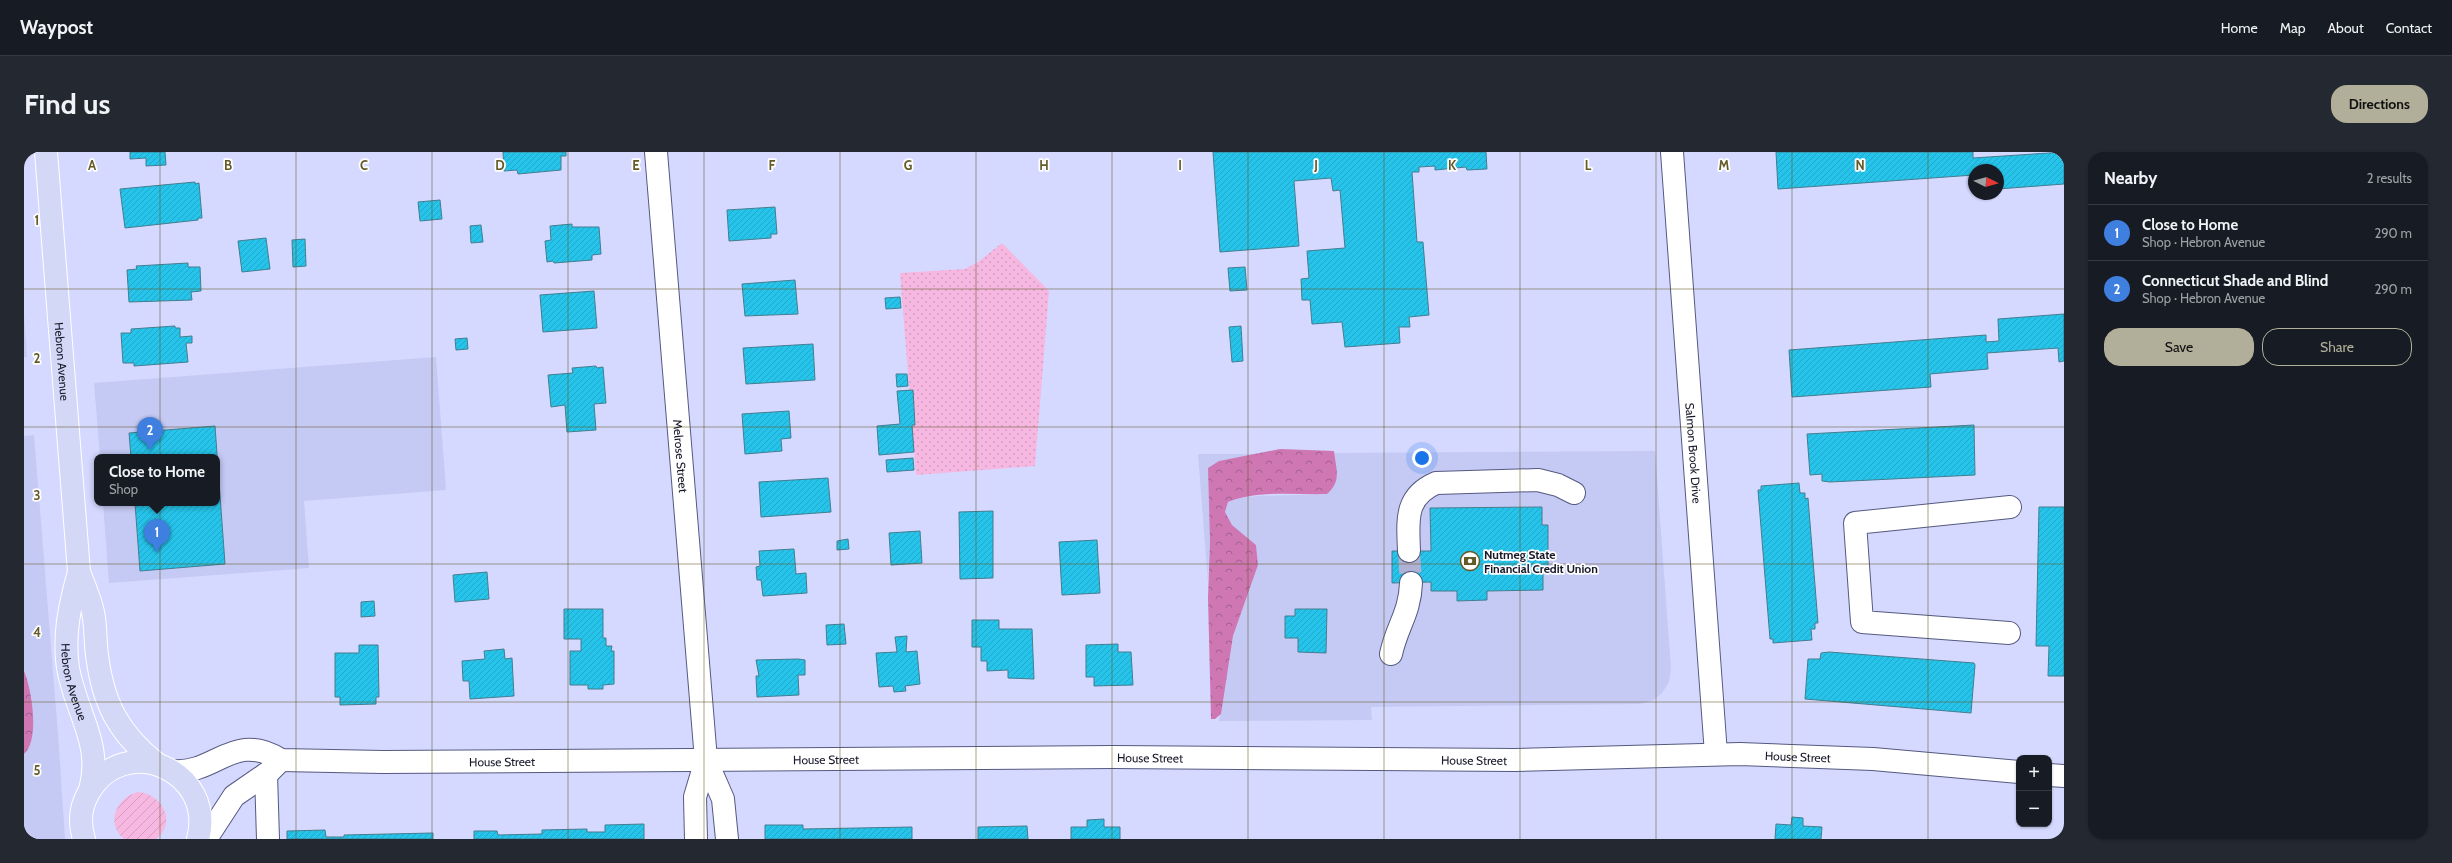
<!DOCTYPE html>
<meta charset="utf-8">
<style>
body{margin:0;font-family:Cabin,sans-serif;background:#242831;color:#f1f3f6}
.controls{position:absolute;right:12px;bottom:12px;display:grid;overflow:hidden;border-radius:8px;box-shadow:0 1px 3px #0004}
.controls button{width:36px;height:36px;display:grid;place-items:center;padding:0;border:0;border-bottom:1px solid #363941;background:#171b24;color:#f1f3f6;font:20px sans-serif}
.compass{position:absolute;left:1944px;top:12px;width:36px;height:36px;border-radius:50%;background:#171b24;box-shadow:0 1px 3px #0004;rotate:96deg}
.you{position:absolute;left:1398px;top:306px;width:14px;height:14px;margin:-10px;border:3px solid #fff;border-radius:50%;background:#1a73e8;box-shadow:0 0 0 6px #1a73e833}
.badge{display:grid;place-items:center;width:26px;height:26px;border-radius:50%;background:#b1ae99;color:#fff;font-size:13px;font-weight:700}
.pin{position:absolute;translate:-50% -33px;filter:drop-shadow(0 1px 2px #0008)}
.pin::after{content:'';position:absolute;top:21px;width:14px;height:12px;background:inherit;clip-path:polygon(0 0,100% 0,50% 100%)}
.popup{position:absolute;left:70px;top:302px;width:126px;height:52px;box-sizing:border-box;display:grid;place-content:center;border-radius:8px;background:#171b24;filter:drop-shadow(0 1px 3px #0005);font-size:13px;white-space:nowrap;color:#9ea1a6}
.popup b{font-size:15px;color:#f1f3f6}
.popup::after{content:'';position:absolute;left:50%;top:100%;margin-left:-8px;border:8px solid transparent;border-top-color:#171b24}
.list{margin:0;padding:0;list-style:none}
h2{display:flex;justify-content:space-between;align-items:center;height:52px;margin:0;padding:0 16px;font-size:17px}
h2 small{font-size:13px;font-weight:400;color:#9ea1a6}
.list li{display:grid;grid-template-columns:26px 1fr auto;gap:12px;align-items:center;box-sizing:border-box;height:56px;padding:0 16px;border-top:1px solid #363941}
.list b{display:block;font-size:15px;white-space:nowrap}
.list p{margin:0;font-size:13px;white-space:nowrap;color:#9ea1a6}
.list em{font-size:13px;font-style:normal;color:#9ea1a6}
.actions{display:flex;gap:8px;padding:12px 16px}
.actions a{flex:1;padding:9px 0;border:1px solid #b1ae99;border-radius:16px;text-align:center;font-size:14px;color:#b1ae99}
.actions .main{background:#b1ae99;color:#111}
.map{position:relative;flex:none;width:2040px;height:687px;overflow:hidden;border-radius:16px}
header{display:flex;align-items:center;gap:24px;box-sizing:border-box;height:56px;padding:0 20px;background:#171b24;border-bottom:1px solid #363941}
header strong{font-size:19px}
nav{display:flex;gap:22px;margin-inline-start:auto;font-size:14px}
.intro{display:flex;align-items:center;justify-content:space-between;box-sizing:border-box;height:96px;padding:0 24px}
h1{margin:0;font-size:28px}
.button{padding:10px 18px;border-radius:16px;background:#b1ae99;color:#111;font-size:14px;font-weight:700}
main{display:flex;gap:24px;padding:0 24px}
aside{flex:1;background:#171b24;border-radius:16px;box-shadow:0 1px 3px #0004}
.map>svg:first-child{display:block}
.built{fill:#c5caf5}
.forest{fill:url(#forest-crowns)}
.park{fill:url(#park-dots)}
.garden{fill:url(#garden-furrows)}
.building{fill:url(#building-hatch);stroke:#457d8e}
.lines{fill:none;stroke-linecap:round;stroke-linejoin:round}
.minor-tunnel{stroke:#afb2d4;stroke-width:22;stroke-dasharray:22 11;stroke-linecap:butt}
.minor-casing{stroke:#555980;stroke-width:24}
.major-casing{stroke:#fff;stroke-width:24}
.minor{stroke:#fff;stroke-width:22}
.major{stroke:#d4d8f7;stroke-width:22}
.grid{fill:none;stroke:#635a27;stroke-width:1;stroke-opacity:0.55}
.labels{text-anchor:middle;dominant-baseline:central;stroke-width:3.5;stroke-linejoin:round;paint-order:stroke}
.street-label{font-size:12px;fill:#171829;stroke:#fdfdfd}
.poi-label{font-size:12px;font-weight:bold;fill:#171829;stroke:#fdfdfd;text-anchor:start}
.grid-label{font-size:13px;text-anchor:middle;font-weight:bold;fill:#635a27;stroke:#fdfdfd;stroke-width:3.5;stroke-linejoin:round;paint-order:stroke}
</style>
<header>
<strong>Waypost</strong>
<nav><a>Home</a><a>Map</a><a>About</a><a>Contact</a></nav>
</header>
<div class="intro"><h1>Find us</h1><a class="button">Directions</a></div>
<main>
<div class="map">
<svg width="2040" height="687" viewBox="0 0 2040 687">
<defs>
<pattern id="forest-crowns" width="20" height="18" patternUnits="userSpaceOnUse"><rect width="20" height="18" fill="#ce77b3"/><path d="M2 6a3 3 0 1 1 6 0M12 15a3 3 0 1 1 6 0" fill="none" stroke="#a66192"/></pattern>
<pattern id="park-dots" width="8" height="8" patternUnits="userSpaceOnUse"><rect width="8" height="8" fill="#f6b7e1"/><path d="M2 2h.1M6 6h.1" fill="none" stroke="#d29dc1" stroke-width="1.8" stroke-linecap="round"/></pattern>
<pattern id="garden-furrows" width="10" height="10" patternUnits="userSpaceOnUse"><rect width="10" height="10" fill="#f6b7e1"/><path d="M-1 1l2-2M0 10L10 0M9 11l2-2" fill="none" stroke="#d29dc1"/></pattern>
<pattern id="building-hatch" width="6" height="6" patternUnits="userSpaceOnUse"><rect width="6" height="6" fill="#26c4ea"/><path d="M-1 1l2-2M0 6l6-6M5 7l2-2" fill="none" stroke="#21a8c9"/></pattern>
</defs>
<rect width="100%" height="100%" fill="#d5d9ff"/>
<path class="built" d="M0 162 3 205H0Z
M412 205 422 338 280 349 285 416 85 431 79 351H193V305H76L70 231Z
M10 283 35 595 41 687H0V284Z
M1631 299 1647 516 1645 530 1638 541 1628 549 1616 552 1347 555 1348 568 1195 569 1209 484 1234 413 1232 393 1208 373 1201 360 1204 350 1214 346 1233 344 1303 342 1313 325 1310 301Z
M1174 302H1234L1195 309 1186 389 1184 431Z"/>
<path class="forest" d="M1256 297 1310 299C1312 317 1318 329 1303 342 1271 343 1233 338 1204 350L1201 360 1208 373 1232 393 1234 413 1209 484 1197 562 1191 567H1187L1184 446 1186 389 1184 316 1195 309Z
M0 519C8 538 16 588 0 602Z"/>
<path class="park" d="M978 91 1025 139 1011 314 892 323 876 121 941 117 954 110Z"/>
<path class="garden" d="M114 640C137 641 154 670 132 687H100C81 671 92 646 114 640Z"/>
<path class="building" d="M106 0H141L142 13 122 14V6L106 7Z
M479 0H542V4H537V18L494 22 493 18 480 19Z
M1189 0H1462L1463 17 1443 18 1442 15 1411 18V14L1395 15V20H1388L1393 90H1399L1405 163 1385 165 1386 175H1375L1376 191 1321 195 1318 170 1288 172 1286 148H1278L1277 127 1285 126 1283 99 1321 96 1316 38 1309 39 1307 26 1270 29 1275 94 1196 100Z
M1752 0H1949V6L2040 0V32L1974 37V18H1963V16L1950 17V23L1754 37Z
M171 30V32L175 31 178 66H174V68L101 76 96 37Z
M416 48 418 67 396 69 394 50Z
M751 55 753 82H747V86L705 89 703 58Z
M548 72V75H575L577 102 568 103V108L530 111 529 109 523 110 521 89 527 88 526 74Z
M457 73 459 90 447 91 446 74Z
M242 86 246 117 218 120 214 89Z
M281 87 282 114 269 115 268 88Z
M164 111V115H176L177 139 167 140 168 148 105 150 103 118 113 117 112 114Z
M1221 115 1223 138 1206 139 1204 116Z
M771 128 774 162 721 164 718 132Z
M570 139 573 176 519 180 516 143Z
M876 145 877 156 862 157 861 146Z
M2040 162V209L2035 210 2034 196 1963 201 1964 217 1906 222 1907 235 1768 245 1765 198 1962 183V190L1975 189 1974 167Z
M151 174V176H156V185L168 184V191H162L164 210 110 214V211H99L97 181H107V177Z
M1217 174 1219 209 1208 210 1205 175Z
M443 186 444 197 432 198 431 187Z
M789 192 791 228 722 232 719 196Z
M572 214 573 216 579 215 582 251 570 252 572 278 543 280 541 253 527 255 524 223 549 221 548 216Z
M872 222H883L884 234 873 235Z
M889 238 891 273H888L890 300 855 303 853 274 876 272 873 239Z
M765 259 767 286 757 287 758 299 721 302 718 262Z
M1950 273 1951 323 1806 330 1798 329V322L1786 323 1783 282Z
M191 274 201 412 116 419 111 351H193V305H107L105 281Z
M889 306 890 318 863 320 862 308Z
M804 326 807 360 737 365 735 330Z
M1775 331 1776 341H1781V347L1784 346 1794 471H1791V477H1787L1788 488 1749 491V487H1746L1734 338H1737V334Z
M1518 355V373H1524V420H1519V438L1463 439V448L1433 449V439H1407V430L1368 431V399H1407L1406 356Z
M2015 355H2040V524H2024L2025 494H2012Z
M969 359V426L936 427 935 360Z
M896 379 898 411 867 413 865 381Z
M824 387 825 397 813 398V389Z
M1073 388 1076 441 1038 443 1035 390Z
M770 397 772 422 782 421 783 441 739 444 737 428H733L732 415 736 414 735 399Z
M463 420 465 447 431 450 429 423Z
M350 449 351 464 337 465V450Z
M540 457H579V486H582V494H588L587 499H590V532L579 533V537H564V533H546V499H557V487H540Z
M1271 457H1303L1302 501 1274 500V486H1261V464H1271Z
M948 468H975V477H1008L1010 527 984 526V518L963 519V509H957V495H948Z
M820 472 822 492 803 493 802 473Z
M883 484 882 500 893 499 896 532 881 534 882 539 870 540 869 534 855 535 852 501 873 500 871 485Z
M1094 492V500H1107L1109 533 1070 534V525H1062V493Z
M335 493H354L355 545H352V552L316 553V545H311V501H335Z
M480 497 481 507 488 506 490 544 446 547 445 529H439L438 509 461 507 460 499Z
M1805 500 1950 511 1951 513 1947 561 1781 547 1784 507H1796L1797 501Z
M774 507 781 508V523H774L775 543 733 545 732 524H735L732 508Z
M1768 665 1779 666V674L1798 675 1797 687H1751L1752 672 1767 673Z
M1080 667V675H1096V687H1047V675H1063V668Z
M620 672V687H450V679H473L474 683 518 682V678L563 677V680H581V673Z
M741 673H779V677L888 675V687H741Z
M1003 674 1004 687H954V675Z
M301 678 302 685H320V683L409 681V687H263V679Z"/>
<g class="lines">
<path class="minor-tunnel" d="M1385 399 1387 431"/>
<defs>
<g id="minor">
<path id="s1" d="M632 0 682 608 699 647 703 687"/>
<path id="s2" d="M1648 0 1692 602"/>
<path d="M1385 399C1384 369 1380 345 1412 331L1514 328 1534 333 1550 341"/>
<path d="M1985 481 1838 470 1831 371 1986 355"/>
<path d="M1367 502C1373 474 1386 461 1387 431"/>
<path id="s3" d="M148 619C192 623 209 578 257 608L359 610 1089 605 1491 608 1716 602 1849 607 1995 620"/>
<path d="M242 622 244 687"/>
<path d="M2025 623 2040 624"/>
<path d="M182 687 210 644 245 620 257 608"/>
<path d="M672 687 671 645 682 608"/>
</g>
<g id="major">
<path id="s4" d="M22 0 55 420C60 433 66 446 69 460 72 474 71 489 73 503 79 551 94 581 133 612"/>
<path id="s5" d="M55 420C46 452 39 483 44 516 52 562 79 591 66 638"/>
<path d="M60 687C55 671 56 655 65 640 101 579 192 619 174 687"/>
</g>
</defs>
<use href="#minor" class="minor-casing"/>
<use href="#major" class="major-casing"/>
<use href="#minor" class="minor"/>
<use href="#major" class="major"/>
</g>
<path class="grid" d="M136 0V687M272 0V687M408 0V687M544 0V687M680 0V687M816 0V687M952 0V687M1088 0V687M1224 0V687M1360 0V687M1496 0V687M1632 0V687M1768 0V687M1904 0V687M0 137H2040M0 275H2040M0 412H2040M0 550H2040"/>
<defs>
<symbol id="bank-ring" viewBox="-11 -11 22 22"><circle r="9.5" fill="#fdfdfd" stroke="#635a27" stroke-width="1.5"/><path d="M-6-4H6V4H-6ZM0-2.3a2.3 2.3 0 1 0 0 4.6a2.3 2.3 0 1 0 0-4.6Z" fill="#635a27"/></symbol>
</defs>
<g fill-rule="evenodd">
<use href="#bank-ring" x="1435" y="398" width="22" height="22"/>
</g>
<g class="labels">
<g class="street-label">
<text stroke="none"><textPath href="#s4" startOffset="210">Hebron Avenue</textPath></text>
<text stroke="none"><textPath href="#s2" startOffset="302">Salmon Brook Drive</textPath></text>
<text stroke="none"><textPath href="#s1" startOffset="305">Melrose Street</textPath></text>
<text stroke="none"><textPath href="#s5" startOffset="112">Hebron Avenue</textPath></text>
<text stroke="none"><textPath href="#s3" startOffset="1632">House Street</textPath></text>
<text stroke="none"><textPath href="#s3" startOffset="984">House Street</textPath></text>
<text stroke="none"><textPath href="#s3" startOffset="660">House Street</textPath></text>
<text stroke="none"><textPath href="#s3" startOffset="1308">House Street</textPath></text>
<text stroke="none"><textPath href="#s3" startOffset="336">House Street</textPath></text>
</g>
<g class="poi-label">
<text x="1460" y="402">Nutmeg State<tspan x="1460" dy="14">Financial Credit Union</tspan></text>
</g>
</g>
<g class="grid-label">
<text x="68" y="18">A</text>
<text x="204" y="18">B</text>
<text x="340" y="18">C</text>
<text x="476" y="18">D</text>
<text x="612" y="18">E</text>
<text x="748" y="18">F</text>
<text x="884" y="18">G</text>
<text x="1020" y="18">H</text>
<text x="1156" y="18">I</text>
<text x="1292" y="18">J</text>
<text x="1428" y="18">K</text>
<text x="1564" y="18">L</text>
<text x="1700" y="18">M</text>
<text x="1836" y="18">N</text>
<text x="13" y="73">1</text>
<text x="13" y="211">2</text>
<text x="13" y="348">3</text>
<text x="13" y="485">4</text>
<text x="13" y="623">5</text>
</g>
</svg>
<div class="controls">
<button>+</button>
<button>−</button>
</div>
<svg class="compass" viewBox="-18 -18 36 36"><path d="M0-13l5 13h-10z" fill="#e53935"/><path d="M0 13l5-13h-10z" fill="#9ea1a6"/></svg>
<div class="you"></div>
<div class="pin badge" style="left:133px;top:400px;background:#3f7fe0">1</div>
<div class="popup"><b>Close to Home</b>Shop</div>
<div class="pin badge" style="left:126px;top:298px;background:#3f7fe0">2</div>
</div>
<aside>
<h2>Nearby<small>2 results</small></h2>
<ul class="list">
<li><span class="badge" style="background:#3f7fe0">1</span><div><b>Close to Home</b><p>Shop · Hebron Avenue</p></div><em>290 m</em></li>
<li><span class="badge" style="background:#3f7fe0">2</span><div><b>Connecticut Shade and Blind</b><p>Shop · Hebron Avenue</p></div><em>290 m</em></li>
</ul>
<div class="actions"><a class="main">Save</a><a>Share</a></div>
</aside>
</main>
